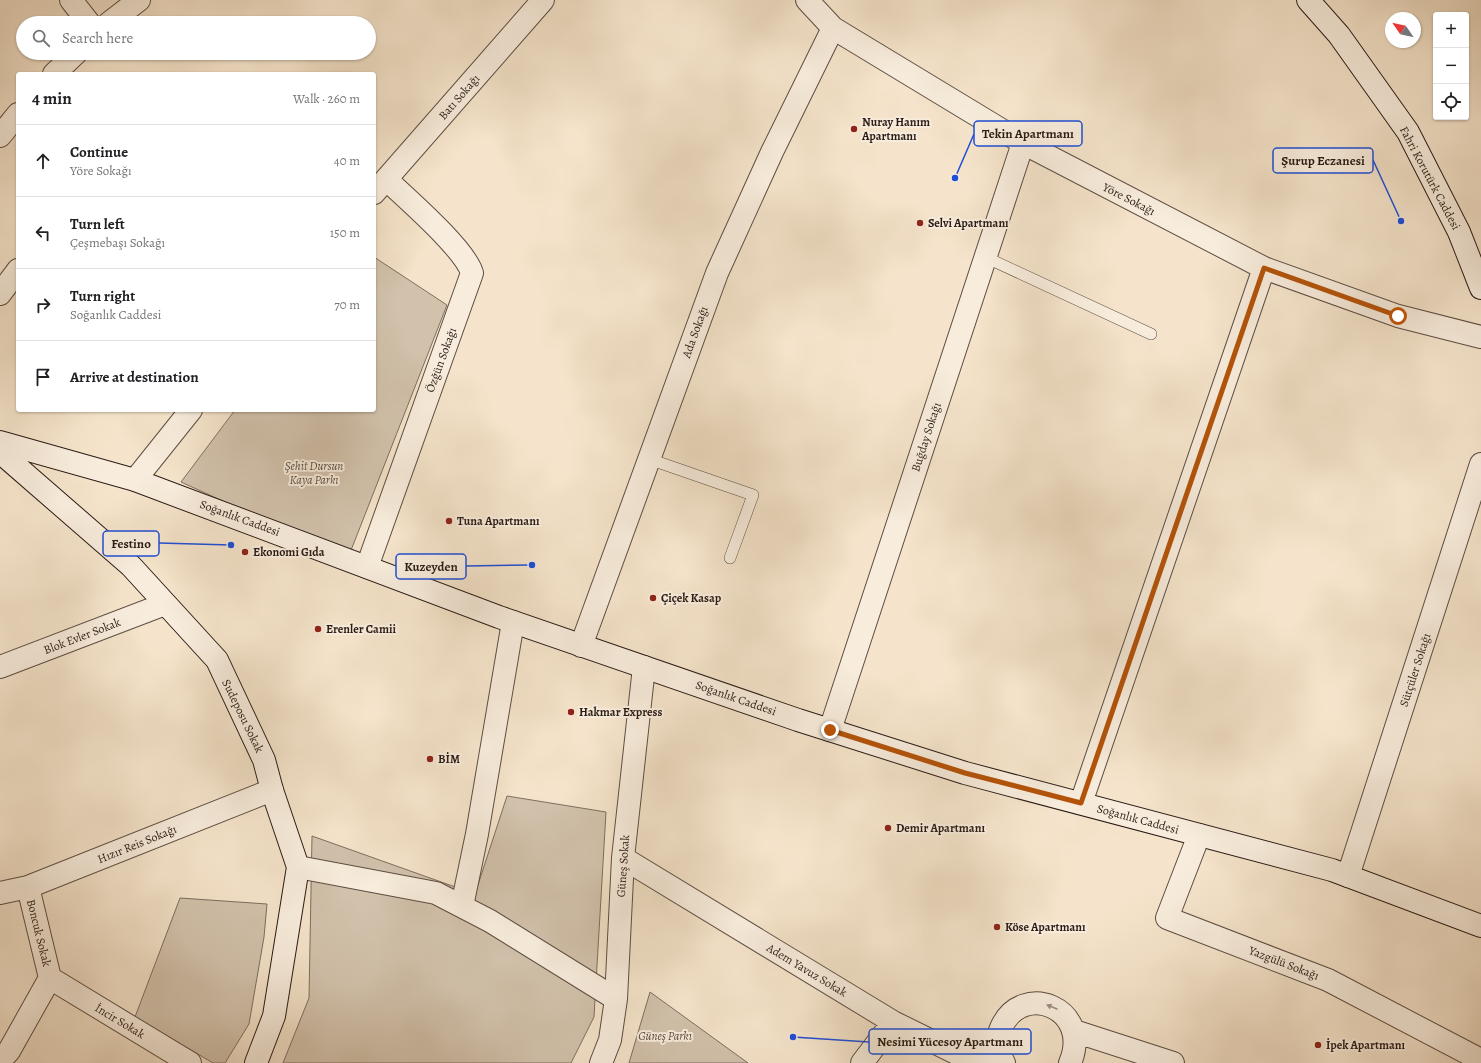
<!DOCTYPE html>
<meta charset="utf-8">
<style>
body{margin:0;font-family:Alegreya,serif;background:#f2f2f2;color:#202124}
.controls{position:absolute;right:12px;top:12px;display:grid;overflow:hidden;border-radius:4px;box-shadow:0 1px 3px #0004}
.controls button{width:36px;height:36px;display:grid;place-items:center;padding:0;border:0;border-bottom:1px solid #e0e0e0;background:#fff;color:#202124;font:20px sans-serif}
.compass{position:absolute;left:1385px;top:12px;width:36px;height:36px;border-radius:50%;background:#fff;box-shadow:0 1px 3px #0004;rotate:304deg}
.stop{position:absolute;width:12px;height:12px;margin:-9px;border:3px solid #b45309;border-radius:50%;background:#fff}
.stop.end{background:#b45309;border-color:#fff;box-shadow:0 1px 4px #0008}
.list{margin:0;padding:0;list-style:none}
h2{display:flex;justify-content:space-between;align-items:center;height:52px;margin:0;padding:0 16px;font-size:17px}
h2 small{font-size:13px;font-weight:400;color:#757577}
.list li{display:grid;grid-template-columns:26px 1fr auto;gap:12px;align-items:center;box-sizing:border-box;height:72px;padding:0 16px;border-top:1px solid #e0e0e0}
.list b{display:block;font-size:15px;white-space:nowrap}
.list p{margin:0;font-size:13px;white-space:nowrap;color:#757577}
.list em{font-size:13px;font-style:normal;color:#757577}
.icon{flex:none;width:22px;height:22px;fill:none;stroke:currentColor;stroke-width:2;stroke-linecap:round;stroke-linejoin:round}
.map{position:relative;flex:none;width:1481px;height:1063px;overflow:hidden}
.search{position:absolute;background:#fff;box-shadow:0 1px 3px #0004;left:16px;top:16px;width:360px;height:44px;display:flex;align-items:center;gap:10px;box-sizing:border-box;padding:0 14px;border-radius:22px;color:#757577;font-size:15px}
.panel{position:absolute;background:#fff;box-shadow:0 1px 3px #0004;left:16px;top:72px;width:360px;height:340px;border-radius:4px}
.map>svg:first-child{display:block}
.green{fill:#d2c2ac;stroke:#7e6e60}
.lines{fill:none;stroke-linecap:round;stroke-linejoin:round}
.lane-casing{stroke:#5d4d42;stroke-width:12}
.street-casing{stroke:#5d4d42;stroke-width:24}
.secondary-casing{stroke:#2a1b15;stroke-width:24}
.lane{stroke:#f8eddd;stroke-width:11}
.street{stroke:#f8eddd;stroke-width:22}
.secondary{stroke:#f8eddd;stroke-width:22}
.oneway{fill:#9b8e83}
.route{stroke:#b45309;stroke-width:5}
.poi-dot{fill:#8f2418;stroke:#f8eddd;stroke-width:1.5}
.labels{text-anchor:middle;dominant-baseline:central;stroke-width:4;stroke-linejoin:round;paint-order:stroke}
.street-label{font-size:12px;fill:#2a1b15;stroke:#f8eddd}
.poi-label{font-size:12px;font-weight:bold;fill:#2a1b15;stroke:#f8eddd;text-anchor:start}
.park-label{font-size:12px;font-style:italic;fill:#5c4d42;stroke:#f8eddd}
.leader{fill:none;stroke:#1d4ed8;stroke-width:1.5}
.callout-dot{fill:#1d4ed8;stroke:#f8eddd;stroke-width:1.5}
.callout{fill:#f8eddd;stroke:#1d4ed8;stroke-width:1.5}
.callout-label{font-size:13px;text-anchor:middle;font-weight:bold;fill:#2a1b15}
</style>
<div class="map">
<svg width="1481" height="1063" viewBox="0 0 1481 1063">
<rect width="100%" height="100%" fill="#f5e4cb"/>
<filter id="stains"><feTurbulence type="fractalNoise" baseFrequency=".005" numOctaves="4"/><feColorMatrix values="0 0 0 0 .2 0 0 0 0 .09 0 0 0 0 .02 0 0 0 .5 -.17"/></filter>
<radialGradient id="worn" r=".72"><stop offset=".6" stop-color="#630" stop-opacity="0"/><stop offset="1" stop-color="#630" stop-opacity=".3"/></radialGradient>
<path class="green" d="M374 257 447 305 348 558 181 482 235 410H374Z
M507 796 606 812 594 1017 571 1063H283L309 998 312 836 475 894Z
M180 898 267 904 264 937 249 1024 225 1063H213L135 1017Z
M650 992 748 1063H629Z"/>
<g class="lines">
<defs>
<path id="lane" d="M985 257 1151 334
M649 459 753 495 730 558"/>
<path id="street" d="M71 0 89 23
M807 0 833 28 1023 143 1264 268 1398 316 1481 337
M109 23 139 0
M54 74 76 53
M0 136 18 114
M374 193 543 0
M0 294 18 270
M135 480 191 410
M367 567 472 273C465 249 407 199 387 180
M581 646 717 273 772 152 833 28
M0 667 165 604
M830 730 1023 143
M1081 803 1264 268
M1199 835 1167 918 1328 980 1475 1057
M623 858 893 1022 964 1057H1000
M298 867 436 893 490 921 616 999
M1348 876 1481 464
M0 893 28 887 272 790
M462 906 477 834 513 622
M50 978 190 1063
M1074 1031 1173 1063
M0 1061 9 1051 50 978 28 887
M601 1063 610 1040 616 999 623 858 644 667
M862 1063 893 1022
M1004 1063C998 1053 996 1039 1001 1028 1022 980 1093 1008 1070 1063"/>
<path id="secondary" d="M1308 0 1339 35 1408 132 1459 232 1481 288
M0 442 135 480 499 617 798 720 965 773 1332 870 1481 926
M0 452 131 566 217 660 264 760 272 790 298 867 274 1016 256 1063"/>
</defs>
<use href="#lane" class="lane-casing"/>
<use href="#street" class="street-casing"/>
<use href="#secondary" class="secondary-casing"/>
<use href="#lane" class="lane"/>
<use href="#street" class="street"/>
<use href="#secondary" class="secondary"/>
</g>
<defs><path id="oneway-solid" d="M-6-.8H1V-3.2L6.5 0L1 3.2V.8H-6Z"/></defs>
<use class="oneway" href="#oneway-solid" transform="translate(1052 1007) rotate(-157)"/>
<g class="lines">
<path class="route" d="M830 730 965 773 1081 803 1264 268 1398 316"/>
</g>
<g class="poi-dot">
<circle cx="854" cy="129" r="4"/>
<circle cx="920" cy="223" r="4"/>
<circle cx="449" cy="521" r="4"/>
<circle cx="245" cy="552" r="4"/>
<circle cx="653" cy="598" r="4"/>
<circle cx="318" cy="629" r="4"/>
<circle cx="571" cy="712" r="4"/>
<circle cx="430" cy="759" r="4"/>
<circle cx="888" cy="828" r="4"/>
<circle cx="997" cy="927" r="4"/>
<circle cx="1318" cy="1045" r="4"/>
</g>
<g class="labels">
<g class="street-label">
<text transform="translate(459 97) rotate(-49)">Batı Sokağı</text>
<text transform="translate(1430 178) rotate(62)">Fahri Korutürk Caddesi</text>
<text transform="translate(1129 199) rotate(27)">Yöre Sokağı</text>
<text transform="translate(695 332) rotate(-70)">Ada Sokağı</text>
<text transform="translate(441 360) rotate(-70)">Özğün Sokağı</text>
<text transform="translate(926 437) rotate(-72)">Buğday Sokağı</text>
<text transform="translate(240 518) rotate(20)">Soğanlık Caddesi</text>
<text transform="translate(82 636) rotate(-21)">Blok Evler Sokak</text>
<text transform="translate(1415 670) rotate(-72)">Sütçüler Sokağı</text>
<text transform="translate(736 698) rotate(19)">Soğanlık Caddesi</text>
<text transform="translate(243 716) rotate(64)">Sudeposu Sokak</text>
<text transform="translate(1138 819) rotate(15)">Soğanlık Caddesi</text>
<text transform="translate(137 844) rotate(-22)">Hızır Reis Sokağı</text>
<text transform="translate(623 866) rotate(-86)">Güneş Sokak</text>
<text transform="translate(39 933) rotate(76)">Boncuk Sokak</text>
<text transform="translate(1284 963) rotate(21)">Yazgülü Sokağı</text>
<text transform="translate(807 970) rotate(31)">Adem Yavuz Sokak</text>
<text transform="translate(120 1021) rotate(31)">İncir Sokak</text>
</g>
<g class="poi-label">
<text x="862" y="122">Nuray Hanım<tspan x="862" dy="14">Apartmanı</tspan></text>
<text x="928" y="223">Selvi Apartmanı</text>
<text x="457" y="521">Tuna Apartmanı</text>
<text x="253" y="552">Ekonomi Gıda</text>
<text x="661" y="598">Çiçek Kasap</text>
<text x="326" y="629">Erenler Camii</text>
<text x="579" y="712">Hakmar Express</text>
<text x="438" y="759">BİM</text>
<text x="896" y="828">Demir Apartmanı</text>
<text x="1005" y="927">Köse Apartmanı</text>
<text x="1326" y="1045">İpek Apartmanı</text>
</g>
<g class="park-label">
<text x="314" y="466">Şehit Dursun<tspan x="314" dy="14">Kaya Parkı</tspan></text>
<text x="665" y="1036">Güneş Parkı</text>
</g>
</g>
<path class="leader" d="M955 178L974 134M1401 221L1373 160M231 545L159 543M532 565L466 566M793 1037L869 1042"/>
<g class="callout-dot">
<circle cx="955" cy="178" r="4"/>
<circle cx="1401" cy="221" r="4"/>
<circle cx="231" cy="545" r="4"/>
<circle cx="532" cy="565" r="4"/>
<circle cx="793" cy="1037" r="4"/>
</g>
<g class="callout">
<rect x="974" y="121" width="108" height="25" rx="4"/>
<rect x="1273" y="148" width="100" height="25" rx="4"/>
<rect x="103" y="531" width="56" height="25" rx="4"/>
<rect x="396" y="554" width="70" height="25" rx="4"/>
<rect x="869" y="1029" width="162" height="25" rx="4"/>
</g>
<g class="callout-label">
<text x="1028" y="138">Tekin Apartmanı</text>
<text x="1323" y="165">Şurup Eczanesi</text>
<text x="131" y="548">Festino</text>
<text x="431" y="571">Kuzeyden</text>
<text x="950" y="1046">Nesimi Yücesoy Apartmanı</text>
</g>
<rect width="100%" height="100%" filter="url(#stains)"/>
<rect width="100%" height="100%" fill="url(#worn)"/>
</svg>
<div class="controls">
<button>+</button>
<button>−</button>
<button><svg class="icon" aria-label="locate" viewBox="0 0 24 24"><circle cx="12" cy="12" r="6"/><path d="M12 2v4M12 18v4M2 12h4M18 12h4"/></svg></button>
</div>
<svg class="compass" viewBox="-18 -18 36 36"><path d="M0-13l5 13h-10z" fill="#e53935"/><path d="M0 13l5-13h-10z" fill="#757577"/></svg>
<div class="stop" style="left:1398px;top:316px"></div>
<div class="stop end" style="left:830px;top:730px"></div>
<div class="search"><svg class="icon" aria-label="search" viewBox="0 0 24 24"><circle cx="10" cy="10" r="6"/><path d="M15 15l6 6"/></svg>Search here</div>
<section class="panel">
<h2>4 min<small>Walk · 260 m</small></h2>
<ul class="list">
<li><svg class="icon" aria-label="ahead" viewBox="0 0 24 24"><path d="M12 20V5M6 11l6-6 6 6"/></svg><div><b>Continue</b><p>Yöre Sokağı</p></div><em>40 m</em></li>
<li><svg class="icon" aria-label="left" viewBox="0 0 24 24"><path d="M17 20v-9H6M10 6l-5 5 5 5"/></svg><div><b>Turn left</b><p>Çeşmebaşı Sokağı</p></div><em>150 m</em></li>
<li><svg class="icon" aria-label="right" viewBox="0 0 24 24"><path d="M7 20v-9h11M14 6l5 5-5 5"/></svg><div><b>Turn right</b><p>Soğanlık Caddesi</p></div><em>70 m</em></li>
<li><svg class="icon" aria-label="arrive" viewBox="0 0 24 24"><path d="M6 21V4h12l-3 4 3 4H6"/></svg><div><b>Arrive at destination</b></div></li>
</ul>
</section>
</div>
